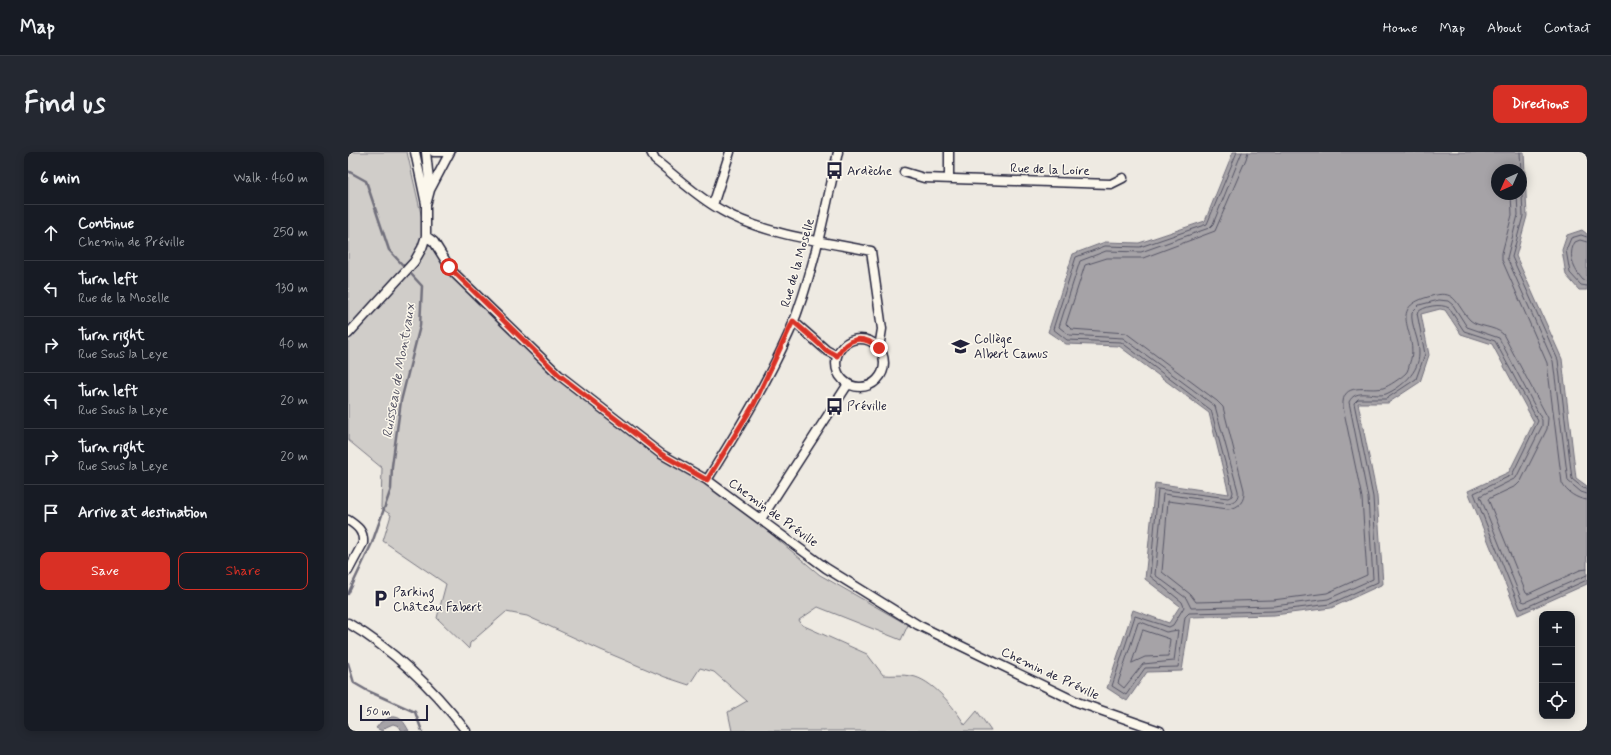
<!DOCTYPE html>
<meta charset="utf-8">
<style>
body{margin:0;font-family:Mynerve,sans-serif;background:#242831;color:#f1f3f6}
.controls{position:absolute;right:12px;bottom:12px;display:grid;overflow:hidden;border-radius:8px;box-shadow:0 2px 10px #0003}
.controls button{width:36px;height:36px;display:grid;place-items:center;padding:0;border:0;border-bottom:1px solid #363941;background:#171b24;color:#f1f3f6;font:20px sans-serif}
.compass{position:absolute;left:1143px;top:12px;width:36px;height:36px;border-radius:50%;background:#171b24;box-shadow:0 2px 10px #0003;rotate:225deg}
.scale{position:absolute;left:12px;bottom:10px;width:68px;box-sizing:border-box;padding-left:4px;border:2px solid #22223b;border-top:0;font-size:11px;line-height:14px;white-space:nowrap;color:#22223b;-webkit-text-stroke:3px #fbf7ec;paint-order:stroke}
.stop{position:absolute;width:12px;height:12px;margin:-9px;border:3px solid #d93025;border-radius:50%;background:#fff}
.stop.end{background:#d93025;border-color:#fff;box-shadow:0 1px 4px #0008}
.list{margin:0;padding:0;list-style:none}
h2{display:flex;justify-content:space-between;align-items:center;height:52px;margin:0;padding:0 16px;font-size:17px}
h2 small{font-size:13px;font-weight:400;color:#9ea1a6}
.list li{display:grid;grid-template-columns:26px 1fr auto;gap:12px;align-items:center;box-sizing:border-box;height:56px;padding:0 16px;border-top:1px solid #363941}
.list b{display:block;font-size:15px;white-space:nowrap}
.list p{margin:0;font-size:13px;white-space:nowrap;color:#9ea1a6}
.list em{font-size:13px;font-style:normal;color:#9ea1a6}
.actions{display:flex;gap:8px;padding:12px 16px}
.actions a{flex:1;padding:9px 0;border:1px solid #d93025;border-radius:8px;text-align:center;font-size:14px;color:#d93025}
.actions .main{background:#d93025;color:#fff}
.icon{flex:none;width:22px;height:22px;fill:none;stroke:currentColor;stroke-width:2;stroke-linecap:round;stroke-linejoin:round}
.map{position:relative;flex:none;width:1239px;height:579px;overflow:hidden;border-radius:8px}
header{display:flex;align-items:center;gap:24px;box-sizing:border-box;height:56px;padding:0 20px;background:#171b24;border-bottom:1px solid #363941}
header strong{font-size:19px}
nav{display:flex;gap:22px;margin-inline-start:auto;font-size:14px}
.intro{display:flex;align-items:center;justify-content:space-between;box-sizing:border-box;height:96px;padding:0 24px}
h1{margin:0;font-size:28px}
.button{padding:10px 18px;border-radius:8px;background:#d93025;color:#fff;font-size:14px;font-weight:700}
main{display:flex;gap:24px;padding:0 24px}
aside{flex:1;background:#171b24;border-radius:8px;box-shadow:0 2px 10px #0003}
.map>svg:first-child{display:block}
.green{fill:#d0cdc9;stroke:#797882}
.water{fill:#a6a3a7;stroke:#716f7c;fill-rule:evenodd}
.lines{fill:none;stroke-linecap:round;stroke-linejoin:round}
.shore{stroke:#575666;stroke-width:1}
.stream{stroke:#716f7c;stroke-width:2.5}
.minor-casing{stroke:#22223b;stroke-width:11}
.minor{stroke:#fbf7ec;stroke-width:8}
.route{stroke:#d93025;stroke-width:5}
.labels{text-anchor:middle;dominant-baseline:central;stroke-width:3;stroke-linejoin:round;paint-order:stroke}
.street-label{font-size:13px;fill:#22223b;stroke:#fbf7ec}
.poi-label{font-size:13px;fill:#22223b;stroke:#fbf7ec;text-anchor:start}
.water-label{font-size:14px;font-style:italic;fill:#575666;stroke:#fbf7ec}
</style>
<header>
<strong>Map</strong>
<nav><a>Home</a><a>Map</a><a>About</a><a>Contact</a></nav>
</header>
<div class="intro"><h1>Find us</h1><a class="button">Directions</a></div>
<main>
<aside>
<h2>6 min<small>Walk · 460 m</small></h2>
<ul class="list">
<li><svg class="icon" aria-label="ahead" viewBox="0 0 24 24"><path d="M12 20V5M6 11l6-6 6 6"/></svg><div><b>Continue</b><p>Chemin de Préville</p></div><em>250 m</em></li>
<li><svg class="icon" aria-label="left" viewBox="0 0 24 24"><path d="M17 20v-9H6M10 6l-5 5 5 5"/></svg><div><b>Turn left</b><p>Rue de la Moselle</p></div><em>130 m</em></li>
<li><svg class="icon" aria-label="right" viewBox="0 0 24 24"><path d="M7 20v-9h11M14 6l5 5-5 5"/></svg><div><b>Turn right</b><p>Rue Sous la Leye</p></div><em>40 m</em></li>
<li><svg class="icon" aria-label="left" viewBox="0 0 24 24"><path d="M17 20v-9H6M10 6l-5 5 5 5"/></svg><div><b>Turn left</b><p>Rue Sous la Leye</p></div><em>20 m</em></li>
<li><svg class="icon" aria-label="right" viewBox="0 0 24 24"><path d="M7 20v-9h11M14 6l5 5-5 5"/></svg><div><b>Turn right</b><p>Rue Sous la Leye</p></div><em>20 m</em></li>
<li><svg class="icon" aria-label="arrive" viewBox="0 0 24 24"><path d="M6 21V4h12l-3 4 3 4H6"/></svg><div><b>Arrive at destination</b></div></li>
</ul>
<div class="actions"><a class="main">Save</a><a>Share</a></div>
</aside>
<div class="map">
<svg width="1239" height="579" viewBox="0 0 1239 579">
<rect width="100%" height="100%" fill="#eeeae2"/>
<filter id="ink" filterUnits="userSpaceOnUse"><feTurbulence type="fractalNoise" baseFrequency=".025" numOctaves="2"/><feDisplacementMap in="SourceGraphic" scale="8" xChannelSelector="R" yChannelSelector="G"/><feConvolveMatrix kernelMatrix="1 2 1 2 8 2 1 2 1" color-interpolation-filters="sRGB"/></filter>
<g filter="url(#ink)">
<path class="green" d="M0 0H59L78 84 101 115 211 223 313 302 359 328 472 423 560 473 553 488 470 455 451 468 454 473 519 502 535 523C544 524 554 522 563 524 584 527 607 556 617 573L629 559 643 579H384L380 560 399 549 366 520 352 516 341 533 317 525 253 498 179 464 158 460 122 491 121 497 89 466 98 432 35 389 43 363 33 356 34 316 0 288Z"/>
<path class="water" d="M885 0H1176L1179 64 1168 104 1214 207 1228 326 1239 334V432L1170 463 1120 339 1161 320 1186 270 1144 192 1113 182 1097 158 1092 157 1073 162 1081 203 1072 230 1040 251H1010L1029 344 1035 432 983 456 926 463 842 465 834 519 799 520 779 549 759 536 785 458 821 471 832 454 797 427 807 331 881 342 861 261 771 194 718 192 700 180 725 102 757 90 791 91 857 69ZM1149 18H1173V42H1149Z
M1234 78 1239 82V138H1231L1218 123 1214 98 1219 83Z
M43 565C53 564 56 570 61 579H54L51 574 45 572 38 575 34 579 28 576 33 570Z"/>
<g class="lines">
<path class="shore" d="M889 0 859 72 792 95 757 94 728 105 705 177 719 188 773 190 863 258 885 340 884 344 880 346 810 337 802 424 834 450 836 455 825 473 821 475 787 464 764 534 778 543 797 516 830 515 837 465 841 461 926 459 982 452 1030 430 1025 345 1006 251 1010 247H1038L1068 227 1077 202 1069 161C1075 154 1093 151 1101 156L1116 179 1147 189 1190 269 1164 323 1126 341 1172 456 1174 457 1239 428
M894 0 865 72 861 76 793 100 758 99 732 109 711 175 721 183 775 186 867 254 890 339C891 346 887 350 880 351L815 342 807 423 838 446 843 456 926 454 980 447 1025 427 1020 346 1001 250C1008 235 1026 246 1038 242 1054 235 1071 220 1071 202 1072 188 1062 173 1064 160L1071 153 1091 148 1100 149 1105 153 1119 175 1151 186 1194 268V274L1168 326 1132 344 1174 449 1177 450 1239 423
M900 0 898 7 867 79 795 106H759L737 113 718 172 723 177 778 181 869 249 875 255 896 338C897 349 891 356 880 357L820 349 814 420 842 442 848 450 925 448 979 441 1019 423 1014 346 995 255C993 228 1020 240 1035 236 1041 234 1053 226 1058 221 1060 219 1061 214 1062 210 1072 182 1037 157 1080 145 1109 136 1106 151 1122 168 1129 175 1147 174 1155 182L1200 266 1199 277 1173 329 1168 334 1140 347 1178 441 1180 442 1232 418 1239 417
M1172 0 1175 64 1164 105 1210 208 1224 327 1235 336 1239 337
M1163 42 1164 63 1154 101V108L1199 211 1214 331C1218 340 1229 347 1239 348
M1169 42 1170 63 1159 106 1205 209 1220 329 1233 340 1239 342
M1239 85 1233 83 1223 86 1218 98 1222 121 1233 133 1239 134
M1239 90 1232 88 1227 90C1219 103 1226 118 1235 128L1239 129
M793 470 818 480 830 478 826 509 795 512 776 536 770 531 790 471Z
M795 478 822 487 820 504 797 505 784 511Z"/>
<path class="stream" d="M0 19 18 29 41 98 74 134 72 174 53 249 44 314 43 337 24 391 0 442
M0 511 6 531 20 539 67 560 74 579"/>
<defs>
<path id="minor" d="M67 0 78 52
M86 0H102
M303 0 307 8C328 24 349 45 373 58 413 82 477 90 523 99L534 177 531 196
M556 20 576 26 763 32 775 26
M601 27V0
M82 38 102 0
M365 53 382 0
M78 84 86 90 104 119 211 223 313 302 359 328 478 416 570 473 729 550 812 579
M445 169 478 198 489 204
M0 182 66 110 74 96 78 84V53L82 38 78 0
M488 211a24 24 0 1 1 48 0a24 24 0 1 1-48 0Z
M359 328C389 280 419 231 442 179 465 124 477 59 490 0
M413 367 500 232
M0 368C9 374 16 379 15 391L0 419
M0 471C47 499 85 536 118 579"/>
</defs>
<use href="#minor" class="minor-casing"/>
<use href="#minor" class="minor"/>
</g>
</g>
<g class="lines" filter="url(#ink)">
<path class="route" d="M101 115 211 223 313 302 359 328 406 252 445 169 478 198 489 204C500 185 514 182 531 196"/>
</g>
<defs>
<symbol id="bus-bare" viewBox="-9 -9 18 18"><path d="M-5-6H5V4H4V6H2V4H-2V6H-4V4H-5ZM-3.5-4V0h7V-4ZM-3.5 1.2v1.5H-2V1.2ZM2 1.2v1.5H3.5V1.2Z" fill="#22223b" stroke="#fbf7ec" stroke-width="2.5" paint-order="stroke"/></symbol>
<symbol id="school-bare" viewBox="-9 -9 18 18"><path d="M0-5L7-2L0 1L-7-2ZM-4 1L0 2.5L4 1V4Q0 6-4 4Z" fill="#22223b" stroke="#fbf7ec" stroke-width="2.5" paint-order="stroke"/></symbol>
<symbol id="parking-bare" viewBox="-9 -9 18 18"><path d="M-3.5-5.5H1a3.5 3.5 0 0 1 0 7H-1V5.5H-3.5ZM-1-3.4V-.6H.8a1.4 1.4 0 0 0 0-2.8Z" fill="#22223b" stroke="#fbf7ec" stroke-width="2.5" paint-order="stroke"/></symbol>
</defs>
<g fill-rule="evenodd">
<use href="#bus-bare" x="474" y="6" width="25" height="25"/>
<use href="#school-bare" x="600" y="182" width="25" height="25"/>
<use href="#bus-bare" x="474" y="242" width="25" height="25"/>
<use href="#parking-bare" x="20" y="434" width="25" height="25"/>
</g>
<g class="labels">
<g class="street-label">
<text transform="translate(702 18) rotate(2)">Rue de la Loire</text>
<text transform="translate(450 111) rotate(-74)">Rue de la Moselle</text>
<text transform="translate(425 361) rotate(36)">Chemin de Préville</text>
<text transform="translate(702 522) rotate(25)">Chemin de Préville</text>
</g>
<g class="poi-label">
<text x="499" y="19">Ardèche</text>
<text x="626" y="187">Collège<tspan x="626" dy="15">Albert Camus</tspan></text>
<text x="499" y="254">Préville</text>
<text x="45" y="440">Parking<tspan x="45" dy="15">Château Fabert</tspan></text>
</g>
<g class="water-label">
<text transform="translate(51 219) rotate(-80)">Ruisseau de Montvaux</text>
</g>
</g>
</svg>
<div class="controls">
<button>+</button>
<button>−</button>
<button><svg class="icon" aria-label="locate" viewBox="0 0 24 24"><circle cx="12" cy="12" r="6"/><path d="M12 2v4M12 18v4M2 12h4M18 12h4"/></svg></button>
</div>
<svg class="compass" viewBox="-18 -18 36 36"><path d="M0-13l5 13h-10z" fill="#e53935"/><path d="M0 13l5-13h-10z" fill="#9ea1a6"/></svg>
<div class="scale">50 m</div>
<div class="stop" style="left:101px;top:115px"></div>
<div class="stop end" style="left:531px;top:196px"></div>
</div>
</main>
